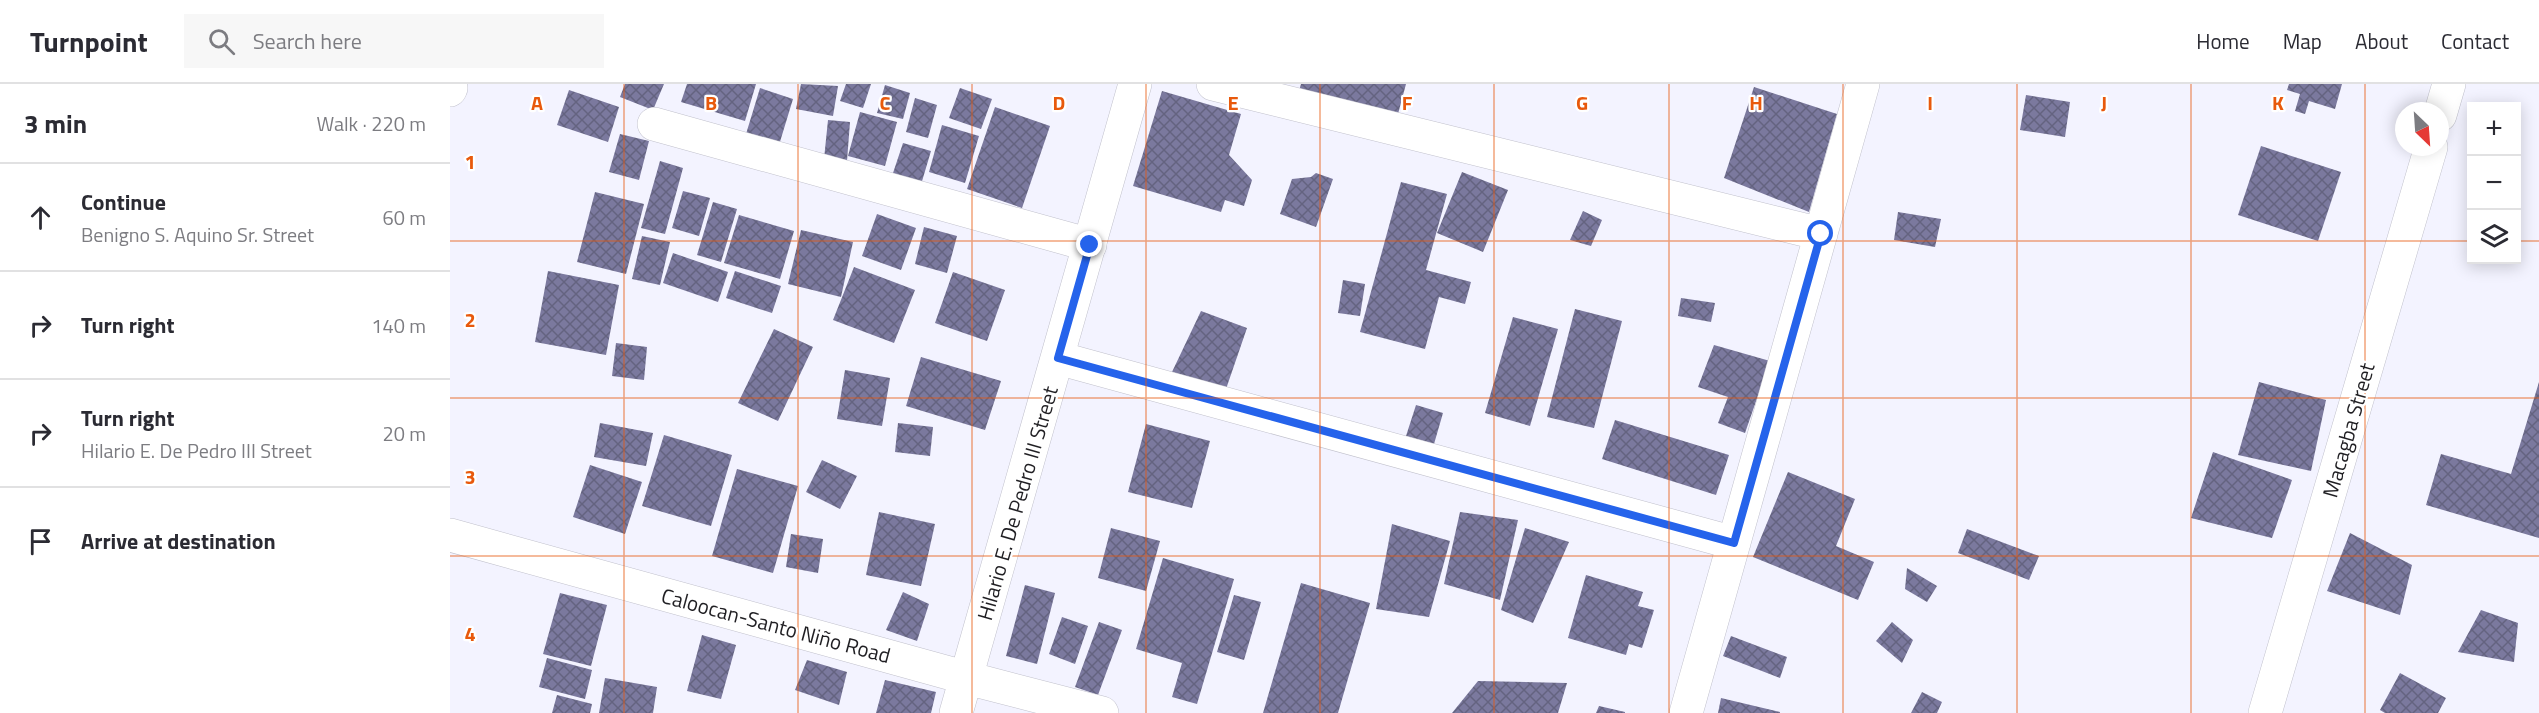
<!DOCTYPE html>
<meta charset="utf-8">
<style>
body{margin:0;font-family:"Titillium Web",sans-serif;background:#f7f7f7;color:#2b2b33}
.controls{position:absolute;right:18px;top:18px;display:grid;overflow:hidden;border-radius:0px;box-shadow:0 3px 15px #0003}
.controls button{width:54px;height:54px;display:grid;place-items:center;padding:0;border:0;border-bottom:2px solid #e1e1e2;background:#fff;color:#2b2b33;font:30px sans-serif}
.compass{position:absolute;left:1945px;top:18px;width:54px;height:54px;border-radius:50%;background:#fff;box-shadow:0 3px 15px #0003;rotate:155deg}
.stop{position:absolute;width:18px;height:18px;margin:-14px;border:4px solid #2563eb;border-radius:50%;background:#fff}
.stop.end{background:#2563eb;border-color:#fff;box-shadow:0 2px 6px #0008}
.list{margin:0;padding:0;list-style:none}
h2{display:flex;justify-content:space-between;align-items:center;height:78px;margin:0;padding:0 24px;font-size:26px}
h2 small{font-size:20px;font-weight:400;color:#7c7c81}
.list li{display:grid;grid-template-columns:39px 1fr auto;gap:18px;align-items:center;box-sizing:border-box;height:108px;padding:0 24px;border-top:2px solid #e1e1e2}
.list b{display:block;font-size:22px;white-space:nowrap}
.list p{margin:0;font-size:20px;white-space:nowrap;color:#7c7c81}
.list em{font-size:20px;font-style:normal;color:#7c7c81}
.icon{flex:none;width:33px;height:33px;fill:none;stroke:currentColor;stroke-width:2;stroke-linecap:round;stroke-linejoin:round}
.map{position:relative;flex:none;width:2089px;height:629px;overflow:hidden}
header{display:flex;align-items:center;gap:36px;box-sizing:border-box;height:84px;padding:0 30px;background:#fff;border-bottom:2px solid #e1e1e2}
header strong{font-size:28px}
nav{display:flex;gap:33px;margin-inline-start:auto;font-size:21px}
.search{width:420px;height:54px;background:#f7f7f7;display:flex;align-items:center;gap:15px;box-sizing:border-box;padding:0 21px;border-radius:0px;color:#7c7c81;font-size:22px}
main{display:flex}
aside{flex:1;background:#fff}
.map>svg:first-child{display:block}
.building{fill:url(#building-cross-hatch)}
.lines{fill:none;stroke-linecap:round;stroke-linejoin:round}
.minor-casing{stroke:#c1c1cc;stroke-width:34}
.tertiary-casing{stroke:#c1c1cc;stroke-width:34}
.minor{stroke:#fff;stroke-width:33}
.tertiary{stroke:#fff;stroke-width:33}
.route{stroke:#2563eb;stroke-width:8}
.grid{fill:none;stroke:#e8590c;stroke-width:1.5;stroke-opacity:0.55}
.labels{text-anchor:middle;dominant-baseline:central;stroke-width:4.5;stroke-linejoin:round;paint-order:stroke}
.street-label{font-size:21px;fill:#201f23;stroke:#fff}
.grid-label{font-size:20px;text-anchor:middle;font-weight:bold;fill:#e8590c;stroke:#fff;stroke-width:4.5;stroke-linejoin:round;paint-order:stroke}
</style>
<header>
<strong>Turnpoint</strong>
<div class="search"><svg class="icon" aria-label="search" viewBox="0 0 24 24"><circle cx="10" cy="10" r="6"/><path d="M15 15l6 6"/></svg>Search here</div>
<nav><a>Home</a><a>Map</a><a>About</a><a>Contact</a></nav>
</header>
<main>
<aside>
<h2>3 min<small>Walk · 220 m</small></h2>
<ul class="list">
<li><svg class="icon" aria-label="ahead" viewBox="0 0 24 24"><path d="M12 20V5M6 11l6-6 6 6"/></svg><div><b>Continue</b><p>Benigno S. Aquino Sr. Street</p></div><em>60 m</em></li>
<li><svg class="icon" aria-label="right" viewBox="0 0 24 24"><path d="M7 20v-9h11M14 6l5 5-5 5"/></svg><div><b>Turn right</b></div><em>140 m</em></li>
<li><svg class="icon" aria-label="right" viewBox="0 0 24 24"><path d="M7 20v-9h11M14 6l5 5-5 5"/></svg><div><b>Turn right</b><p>Hilario E. De Pedro III Street</p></div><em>20 m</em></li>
<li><svg class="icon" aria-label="arrive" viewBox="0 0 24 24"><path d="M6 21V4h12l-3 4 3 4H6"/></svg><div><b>Arrive at destination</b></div></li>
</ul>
</aside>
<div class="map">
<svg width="2089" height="629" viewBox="0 0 2089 629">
<defs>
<pattern id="building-cross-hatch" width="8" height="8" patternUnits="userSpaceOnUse" patternTransform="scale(1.5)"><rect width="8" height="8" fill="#7b799e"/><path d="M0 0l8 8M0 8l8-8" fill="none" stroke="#646380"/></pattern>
</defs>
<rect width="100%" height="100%" fill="#f3f3ff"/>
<path class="building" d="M175 0H214L203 26 170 13Z
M237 0H306L295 37 231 18Z
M351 0 388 2 383 32 346 25Z
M396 0H421L413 24 390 17Z
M851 0H956L948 30 849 7Z
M1839 0H1892L1885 25 1859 17 1855 30 1845 27 1850 10 1837 6Z
M435 1 460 9 453 35 427 29Z
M1304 3 1387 30 1359 128 1274 94Z
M310 4 343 15 329 61 296 50Z
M510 4 542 15 531 45 499 34Z
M119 6 169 23 158 58 107 41Z
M712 7 791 30 779 71 802 96 794 122 775 116 771 128 683 102Z
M1576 11 1620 18 1615 53 1570 46Z
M465 14 487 21 478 54 456 48Z
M545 23 600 42 572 124 517 105Z
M410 28 447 38 435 82 398 72Z
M378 36 400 38 397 77 374 75Z
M492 41 529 52 515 99 479 88Z
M170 50 199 57 189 96 159 88Z
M453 59 481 67 470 104 441 95Z
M1811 62 1891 88 1868 157 1788 131Z
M210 77 233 84 215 150 191 144Z
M1012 88 1058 106 1033 168 987 149Z
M866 89 883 95 866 143 830 130 842 95 861 93Z
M951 98 997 110 976 186 1021 198 1015 220 989 213 975 265 910 248Z
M233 107 260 114 249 152 222 144Z
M145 108 194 120 176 190 127 178Z
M263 118 287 125 271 178 247 171Z
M1133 127 1152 136 1141 162 1120 156Z
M1448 128 1491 135 1485 163 1444 156Z
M427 130 466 144 451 186 412 172Z
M289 131 344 147 330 195 274 179Z
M474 143 507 152 497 189 465 180Z
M351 146 403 158 391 213 338 200Z
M192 152 220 158 210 201 182 195Z
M223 169 278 188 268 218 213 199Z
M404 183 465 206 444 259 383 236Z
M98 187 169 201 156 271 85 258Z
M285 187 331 202 322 229 276 214Z
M503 188 555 206 537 257 485 239Z
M893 196 915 200 910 232 888 229Z
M1231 214 1265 219 1261 238 1228 232Z
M1125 225 1172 237 1144 344 1097 333Z
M751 227 797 244 776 305 722 288Z
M1063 233 1108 245 1080 342 1035 329Z
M324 245 363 263 328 337 288 319Z
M166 259 197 263 194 296 162 292Z
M1264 261 1320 277 1295 349 1268 339 1278 313 1248 303Z
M471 273 551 297 535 346 456 322Z
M395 286 440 294 432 342 387 335Z
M1809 298 1876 316 1861 387 1788 371Z
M2089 298V454L1976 421 1991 370 2061 390Z
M966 321 993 329 984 360 956 352Z
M1165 336 1279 371 1266 411 1152 375Z
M150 339 203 349 196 382 144 373Z
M448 339 483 343 480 372 445 368Z
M696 340 760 357 742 424 678 408Z
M214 351 282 371 261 442 192 422Z
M1763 368 1842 396 1822 454 1741 434Z
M372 376 407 392 390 425 356 408Z
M140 381 192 398 175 450 123 433Z
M287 385 348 402 323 489 262 472Z
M1338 388 1405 415 1386 462 1424 478 1408 516 1303 473Z
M429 428 485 440 471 502 416 491Z
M1010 428 1068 436 1050 516 994 500Z
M942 440 1000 457 979 533 926 525Z
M661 444 710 457 696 507 648 494Z
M1075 444 1119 458 1083 539 1051 526Z
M1517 445 1589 472 1579 496 1508 469Z
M1900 449 1962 481 1950 531 1877 507Z
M341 450 373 455 368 489 336 483Z
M713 474 784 495 747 620 722 613 732 579 686 565Z
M1457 484 1487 502 1477 518 1455 505Z
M1136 491 1193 508 1188 522 1204 526 1192 564 1179 560 1176 571 1118 554Z
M851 499 920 519 888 629H813Z
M575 501 605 509 587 580 556 572Z
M453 508 479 520 467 557 436 546Z
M110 509 157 521 141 582 93 570Z
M784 511 811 518 794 576 767 568Z
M2031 526 2068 539 2064 578 2008 568Z
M612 533 638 542 625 580 599 570Z
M649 538 672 546 648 611 625 603Z
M1442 538 1463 556 1452 579 1426 557Z
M252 551 286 561 271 615 237 607Z
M1281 552 1337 573 1330 594 1273 572Z
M97 574 142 586 135 615 89 603Z
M357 576 397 588 389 621 345 606Z
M1950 589 1996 614 1988 629H1935L1930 626Z
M155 594 207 603 203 629H149Z
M435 596 486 608 481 629H426Z
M1028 597 1117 599 1108 629H1002Z
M1472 608 1492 618 1487 629H1461Z
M107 611 142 620 140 629H102Z
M1271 614 1330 628V629H1268Z
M1149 622 1175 628V629H1146Z"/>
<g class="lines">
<defs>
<path id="minor" d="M763 0 1371 150
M0 6 1 4
M1990 31 1999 0
M204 40 640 161
M608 274 1284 459
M1236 629 1413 0
M1815 629 1981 63"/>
<path id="tertiary" d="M0 451 517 594 652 629
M506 629 685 0"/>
</defs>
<use href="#minor" class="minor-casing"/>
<use href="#tertiary" class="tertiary-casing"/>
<use href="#minor" class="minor"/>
<use href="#tertiary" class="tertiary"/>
</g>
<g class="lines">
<path class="route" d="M640 161 608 274 1284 459 1371 150"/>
</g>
<path class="grid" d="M174 0V629M348 0V629M522 0V629M696 0V629M870 0V629M1044 0V629M1219 0V629M1393 0V629M1567 0V629M1741 0V629M1915 0V629M0 157H2022M2066 157H2089M0 314H2089M0 472H2089"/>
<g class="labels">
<g class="street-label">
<text transform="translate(1898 346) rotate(-74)">Macagba Street</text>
<text transform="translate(567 419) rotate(-74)">Hilario E. De Pedro III Street</text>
<text transform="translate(326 541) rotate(15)">Caloocan-Santo Niño Road</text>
</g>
</g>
<g class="grid-label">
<text x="87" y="26">A</text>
<text x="261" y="26">B</text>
<text x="435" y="26">C</text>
<text x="609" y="26">D</text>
<text x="783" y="26">E</text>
<text x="957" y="26">F</text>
<text x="1132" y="26">G</text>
<text x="1306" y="26">H</text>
<text x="1480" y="26">I</text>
<text x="1654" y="26">J</text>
<text x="1828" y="26">K</text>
<text x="20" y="85">1</text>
<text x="20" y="243">2</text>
<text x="20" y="400">3</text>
<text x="20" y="557">4</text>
</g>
</svg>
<div class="controls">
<button>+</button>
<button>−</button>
<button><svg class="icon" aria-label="layers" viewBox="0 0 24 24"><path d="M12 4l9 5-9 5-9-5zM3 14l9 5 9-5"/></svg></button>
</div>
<svg class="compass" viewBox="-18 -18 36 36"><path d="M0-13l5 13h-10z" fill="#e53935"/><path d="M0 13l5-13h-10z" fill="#7c7c81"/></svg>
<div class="stop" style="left:1371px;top:150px"></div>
<div class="stop end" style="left:640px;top:161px"></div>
</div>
</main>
